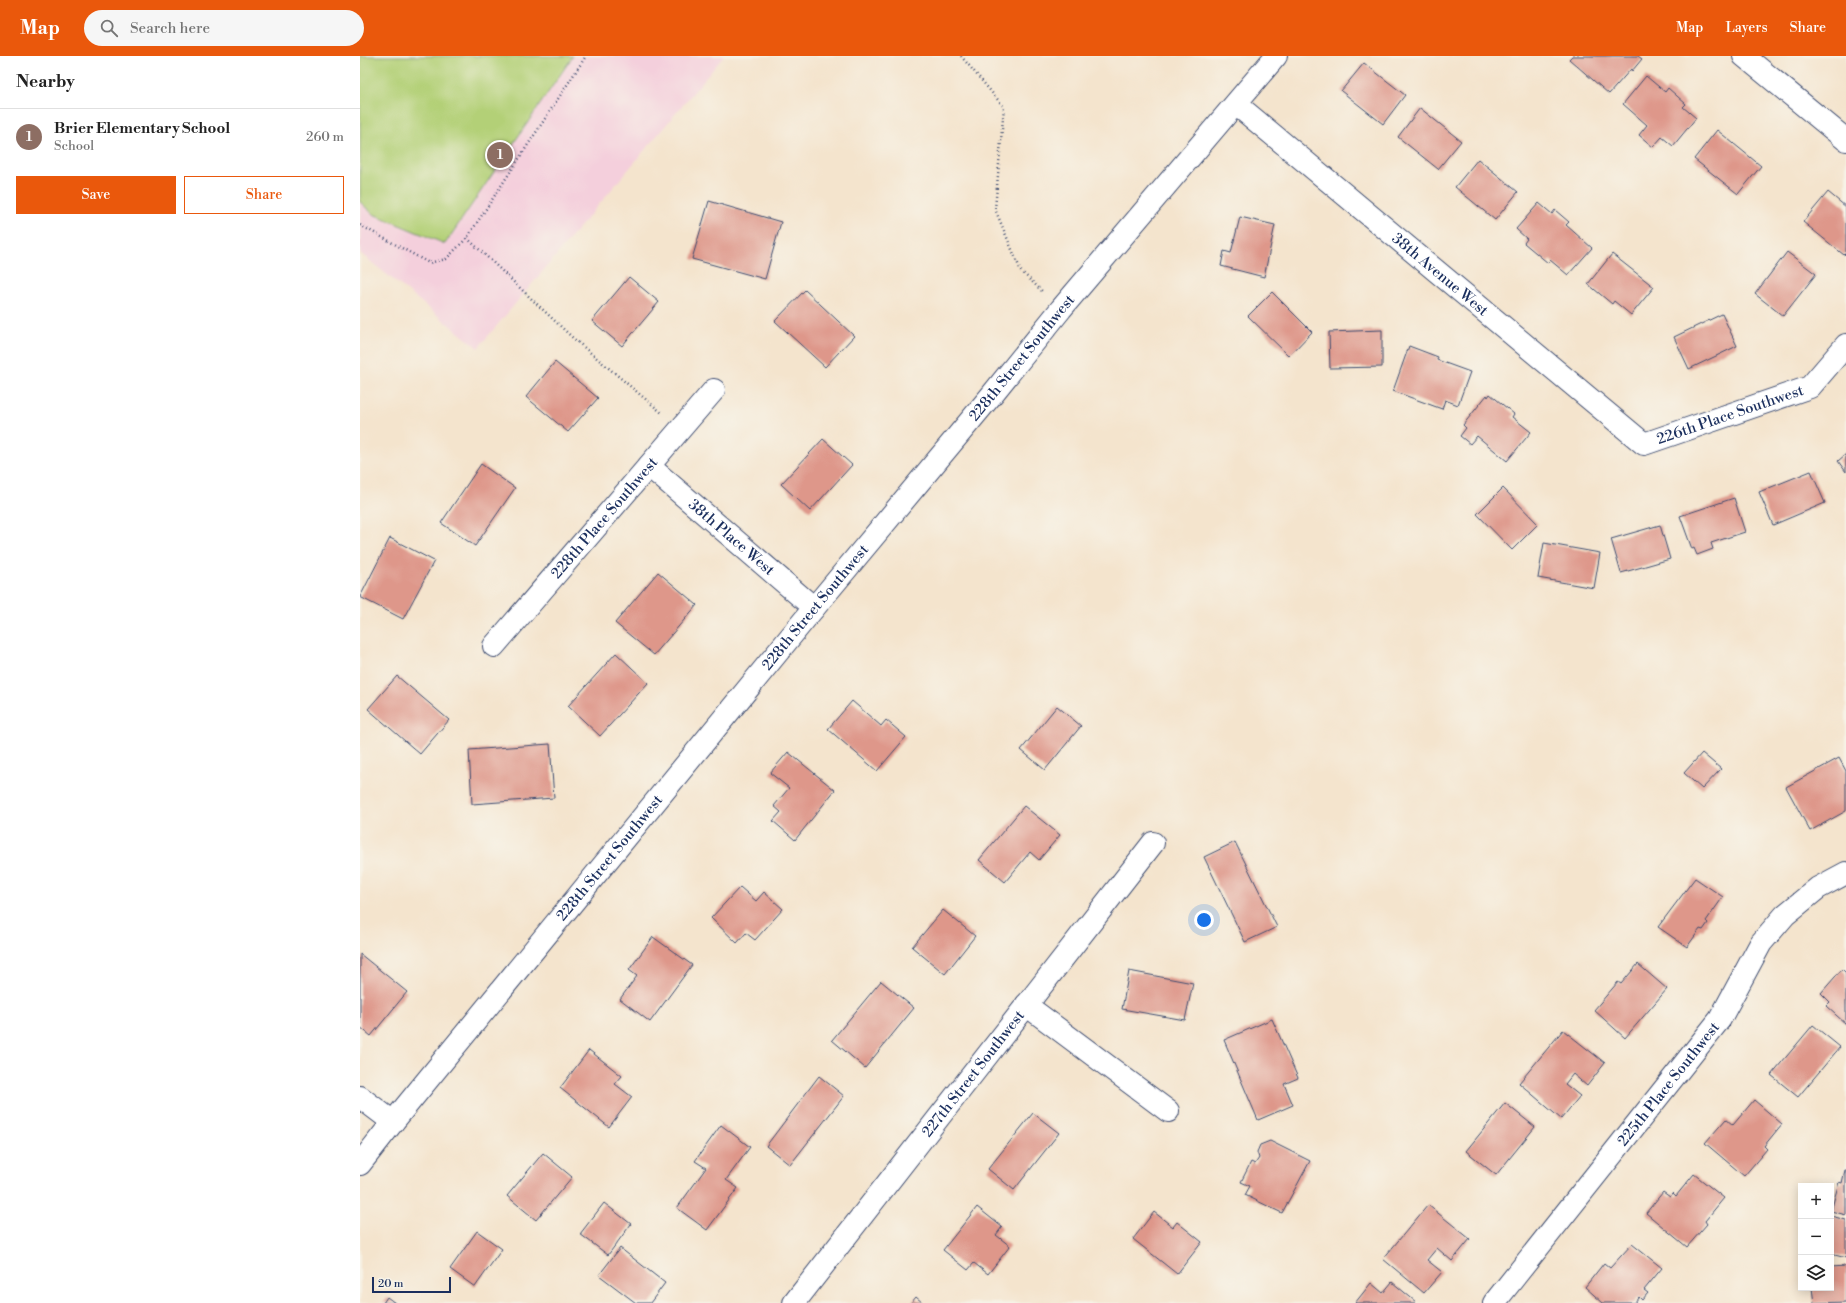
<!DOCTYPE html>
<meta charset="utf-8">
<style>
body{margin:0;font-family:"Libre Bodoni",serif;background:#f6f6f6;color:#222}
.controls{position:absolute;right:12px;bottom:12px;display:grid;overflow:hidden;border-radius:0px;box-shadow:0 2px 10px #0003}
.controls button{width:36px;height:36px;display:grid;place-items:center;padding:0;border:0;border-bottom:1px solid #e0e0e0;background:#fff;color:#222;font:20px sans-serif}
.scale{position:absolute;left:12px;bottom:10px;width:79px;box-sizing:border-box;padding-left:4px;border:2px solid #1b2f5e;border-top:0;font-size:11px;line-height:14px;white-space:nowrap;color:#1b2f5e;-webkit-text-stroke:3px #f7f3e8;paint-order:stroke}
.you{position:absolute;left:844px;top:864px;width:14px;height:14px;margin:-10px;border:3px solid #fff;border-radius:50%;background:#1a73e8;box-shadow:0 0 0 6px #1a73e833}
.badge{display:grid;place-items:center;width:26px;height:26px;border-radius:50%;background:#ea580c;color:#fff;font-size:13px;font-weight:700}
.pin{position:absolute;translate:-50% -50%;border:2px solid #fff;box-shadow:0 1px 4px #0006}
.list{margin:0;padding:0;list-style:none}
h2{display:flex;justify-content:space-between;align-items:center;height:52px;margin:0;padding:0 16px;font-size:17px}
h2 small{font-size:13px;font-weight:400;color:#767676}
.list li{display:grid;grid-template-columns:26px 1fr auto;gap:12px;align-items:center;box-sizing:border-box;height:56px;padding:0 16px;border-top:1px solid #e0e0e0}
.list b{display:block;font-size:15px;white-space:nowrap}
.list p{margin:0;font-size:13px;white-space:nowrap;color:#767676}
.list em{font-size:13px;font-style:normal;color:#767676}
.actions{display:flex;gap:8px;padding:12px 16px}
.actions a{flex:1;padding:9px 0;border:1px solid #ea580c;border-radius:0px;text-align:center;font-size:14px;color:#ea580c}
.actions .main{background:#ea580c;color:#fff}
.icon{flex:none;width:22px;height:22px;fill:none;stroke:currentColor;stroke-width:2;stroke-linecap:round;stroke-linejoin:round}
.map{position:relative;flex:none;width:1486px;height:1247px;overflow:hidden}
header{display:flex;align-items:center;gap:24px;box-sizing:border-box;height:56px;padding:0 20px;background:#ea580c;color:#fff}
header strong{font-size:19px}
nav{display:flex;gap:22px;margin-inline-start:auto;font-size:14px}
.search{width:280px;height:36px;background:#f6f6f6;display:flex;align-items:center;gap:10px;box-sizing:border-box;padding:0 14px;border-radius:22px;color:#767676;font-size:15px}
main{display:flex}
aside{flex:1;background:#fff}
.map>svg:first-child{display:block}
.built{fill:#f4cfdc}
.green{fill:#b3d077;stroke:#67806a}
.building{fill:#de978a}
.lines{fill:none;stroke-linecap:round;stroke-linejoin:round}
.minor-casing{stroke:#3c4a6f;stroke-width:24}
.tertiary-casing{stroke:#3c4a6f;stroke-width:24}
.secondary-casing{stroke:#3c4a6f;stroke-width:24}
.path{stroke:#3c4a6f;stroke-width:2.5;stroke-dasharray:1 3;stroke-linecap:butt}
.minor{stroke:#fff;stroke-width:22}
.tertiary{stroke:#fff;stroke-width:22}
.secondary{stroke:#fff;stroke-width:22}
.labels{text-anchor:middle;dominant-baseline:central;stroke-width:3;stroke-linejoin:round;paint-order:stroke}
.street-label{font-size:15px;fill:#1b2f5e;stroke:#f7f3e8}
</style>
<header>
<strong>Map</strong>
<div class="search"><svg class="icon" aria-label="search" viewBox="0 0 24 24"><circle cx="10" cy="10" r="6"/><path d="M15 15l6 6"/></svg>Search here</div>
<nav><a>Map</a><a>Layers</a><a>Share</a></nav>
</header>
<main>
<aside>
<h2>Nearby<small></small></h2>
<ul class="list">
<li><span class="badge" style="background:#8d6e63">1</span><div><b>Brier Elementary School</b><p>School</p></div><em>260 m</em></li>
</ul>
<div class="actions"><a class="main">Save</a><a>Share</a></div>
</aside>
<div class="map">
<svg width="1486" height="1247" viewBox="0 0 1486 1247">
<rect width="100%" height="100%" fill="#f7f3e8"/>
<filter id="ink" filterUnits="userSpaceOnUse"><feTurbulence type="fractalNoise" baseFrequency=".025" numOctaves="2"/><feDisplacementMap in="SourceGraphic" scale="8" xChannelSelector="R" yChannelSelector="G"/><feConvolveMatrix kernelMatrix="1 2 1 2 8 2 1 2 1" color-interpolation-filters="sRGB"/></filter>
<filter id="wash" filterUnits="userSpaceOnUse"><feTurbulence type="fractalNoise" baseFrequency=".012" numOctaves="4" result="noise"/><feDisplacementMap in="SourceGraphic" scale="16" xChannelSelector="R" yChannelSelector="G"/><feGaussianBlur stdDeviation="0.9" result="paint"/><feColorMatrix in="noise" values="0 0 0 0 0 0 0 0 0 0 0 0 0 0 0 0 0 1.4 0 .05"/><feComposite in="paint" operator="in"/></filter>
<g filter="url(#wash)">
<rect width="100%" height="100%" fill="#f4e4cd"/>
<path class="built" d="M0 0H364L118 292 0 197Z"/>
<path class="green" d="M0 0H213L85 188 13 158 0 146Z"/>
<g id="blocks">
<path class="building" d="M1212 0H1278L1282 3 1272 15 1271 13 1249 38 1209 3Z
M1004 7 1045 39 1023 68 981 35Z
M1286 20 1305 36 1308 32 1326 48 1323 51 1336 62 1313 90 1302 81 1293 91 1279 79 1287 69 1263 48Z
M1060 52 1101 85 1078 113 1038 81Z
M1357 74 1401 110 1378 138 1334 103Z
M1118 103 1158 136 1135 164 1095 131Z
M1468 136 1486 151V197L1484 199 1443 166Z
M349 145 421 166 405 223 332 203Z
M1179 147 1192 158 1195 154 1209 166 1206 169 1232 192 1208 219 1190 204 1188 207 1164 187 1167 183 1156 173Z
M880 161 915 169 904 221 861 210 864 195 871 197Z
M1427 196 1456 218 1423 260 1395 238Z
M1252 198 1294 231 1271 259 1254 245 1252 248 1228 228Z
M269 221 299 246 262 290 232 265Z
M445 234 494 280 465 311 415 265Z
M912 236 952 276 929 300 888 260Z
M1362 258 1377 290 1329 313 1314 281Z
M1022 274V311L970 312 969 276Z
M1049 290 1078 301 1077 304 1110 316 1098 349 1085 344 1082 353 1033 335Z
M195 306 238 342 208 376 166 341Z
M1130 338 1154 358 1152 361 1171 376 1147 405 1117 380 1110 388 1100 380 1106 372 1103 369 1127 339 1128 341Z
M463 383 492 409 450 455 421 428Z
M1486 398V416L1478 405Z
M121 408 155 432 115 490 81 467Z
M1451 415 1465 447 1413 469 1399 436Z
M1143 432 1178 468 1152 494 1117 458Z
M1374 442 1385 476 1351 487 1353 493 1337 499 1334 492 1332 493 1320 460Z
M1300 469 1310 503 1261 517 1251 483Z
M30 482 74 505 43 563 0 541Z
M1184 487 1240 497 1234 532 1178 522Z
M298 516 337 549 294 599 255 567Z
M256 597 288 627 240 680 208 650Z
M37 620 89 664 60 698 8 653Z
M492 645 521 670 526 664 546 681 517 715 468 673Z
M697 650 721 670 685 714 661 694Z
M190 688 194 742 112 748 109 694Z
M428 696 475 734 435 784 413 765 421 756 414 750 429 732 410 717Z
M1342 697 1361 713 1342 733 1324 717Z
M1479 702 1486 715V755L1450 775 1426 731Z
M664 750 700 779 679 804 670 796 645 826 619 804Z
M875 786 917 871 885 886 844 801Z
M1335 822 1363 841 1346 865 1348 867 1343 874 1340 873 1327 891 1298 871Z
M380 831 396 845 404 836 423 853 395 884 386 877 377 887 351 862Z
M583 854 615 880 585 918 552 891Z
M293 881 332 909 290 966 260 943 277 920 269 914Z
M0 898 47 936 11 980 0 971Z
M1278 908 1307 933 1265 982 1234 954 1258 926 1261 928Z
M1482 913 1486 917V968L1466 950 1470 946 1461 937Z
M769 915 833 927 825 964 762 953Z
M521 925 554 952 505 1012 472 984Z
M912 963 938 1022 924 1028 933 1049 898 1064 864 984Z
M1453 969 1480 991 1438 1041 1411 1019Z
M1203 974 1245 1007 1227 1030 1213 1018 1205 1028 1220 1040 1201 1063 1159 1027Z
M229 994 262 1020 255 1028 272 1041 249 1071 200 1032Z
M459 1020 484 1040 430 1109 406 1090Z
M1394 1044 1422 1068 1404 1090 1407 1093 1384 1120 1345 1087 1366 1063 1373 1069Z
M1145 1047 1175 1071 1136 1119 1106 1095Z
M673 1057 699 1077 654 1134 628 1113Z
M361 1069 390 1091 366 1124 378 1132 347 1174 317 1152 346 1112 335 1105Z
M910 1085 950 1105 922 1157 885 1139 890 1130 881 1126 891 1106 895 1108 899 1102 897 1096 900 1089Z
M183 1097 212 1121 176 1164 147 1140Z
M1485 1114H1486V1159L1471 1155 1479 1126 1482 1127Z
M1334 1118 1364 1142 1345 1165 1347 1168 1327 1191 1286 1157 1303 1136 1310 1141 1313 1137 1316 1140Z
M244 1147 271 1168 248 1199 220 1178Z
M1068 1149 1110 1183 1092 1205 1077 1192 1067 1204 1082 1216 1064 1237 1023 1203Z
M617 1151 642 1171 636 1179 650 1190 628 1218 614 1207 608 1214 583 1194Z
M794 1156 813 1171 817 1166 842 1186 817 1218 773 1183Z
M1471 1160 1486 1164V1202L1471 1198Z
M117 1175 142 1193 115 1231 90 1213Z
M1272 1188 1302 1212 1284 1234 1288 1237 1282 1244 1279 1241 1274 1247H1243L1225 1231 1244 1207 1250 1212Z
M260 1192 305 1227 290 1247H276L239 1219Z
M1486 1210V1246L1454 1247 1452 1232H1471V1211Z
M1032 1226 1056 1246 1055 1247H995L1011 1227 1023 1237Z
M27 1241 35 1247H23Z
M556 1241 563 1247H551Z"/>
</g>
</g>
<g filter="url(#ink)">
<use href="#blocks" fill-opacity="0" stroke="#3c4a6f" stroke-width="1"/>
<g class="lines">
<defs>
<g id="minor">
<path id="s1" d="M876 48 1284 388 1450 331 1486 289"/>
<path id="s2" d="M289 410 454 552"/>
<path id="s3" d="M134 590 354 334"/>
<path d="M666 949 808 1055"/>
<path d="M0 1041 33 1066"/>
<path id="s4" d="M434 1247 793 787"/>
<path id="s5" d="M1134 1247 1360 963 1401 887 1425 859 1458 832 1486 817"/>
</g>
<path id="tertiary" d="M1384 0 1486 84"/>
<g id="secondary">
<path id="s6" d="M0 1108 33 1066 454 552 630 341 701 253 916 0"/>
</g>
</defs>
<use href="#minor" class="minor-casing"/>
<use href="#tertiary" class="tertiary-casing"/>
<use href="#secondary" class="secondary-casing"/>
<path class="path" d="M601 0 644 51 635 153 661 215 683 236
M0 169 69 207 86 203 107 182 226 0
M107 182 213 282 302 357"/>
<use href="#minor" class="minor"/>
<use href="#tertiary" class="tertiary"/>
<use href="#secondary" class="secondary"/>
</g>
</g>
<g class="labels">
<g class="street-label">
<text stroke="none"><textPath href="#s1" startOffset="266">38th Avenue West</textPath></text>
<text stroke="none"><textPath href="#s6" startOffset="1043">228th Street Southwest</textPath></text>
<text stroke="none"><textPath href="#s1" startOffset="622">226th Place Southwest</textPath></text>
<text stroke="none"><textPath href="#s3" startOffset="169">228th Place Southwest</textPath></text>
<text stroke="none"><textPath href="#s2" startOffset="109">38th Place West</textPath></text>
<text stroke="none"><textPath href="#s6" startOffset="719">228th Street Southwest</textPath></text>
<text stroke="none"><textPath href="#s6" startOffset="395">228th Street Southwest</textPath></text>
<text stroke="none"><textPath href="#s4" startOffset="291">227th Street Southwest</textPath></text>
<text stroke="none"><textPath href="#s5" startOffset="280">225th Place Southwest</textPath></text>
</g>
</g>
</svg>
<div class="controls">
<button>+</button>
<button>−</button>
<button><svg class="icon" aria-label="layers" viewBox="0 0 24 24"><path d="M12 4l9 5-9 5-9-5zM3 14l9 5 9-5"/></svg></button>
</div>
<div class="scale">20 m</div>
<div class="you"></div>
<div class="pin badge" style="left:140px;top:99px;background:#8d6e63">1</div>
</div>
</main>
